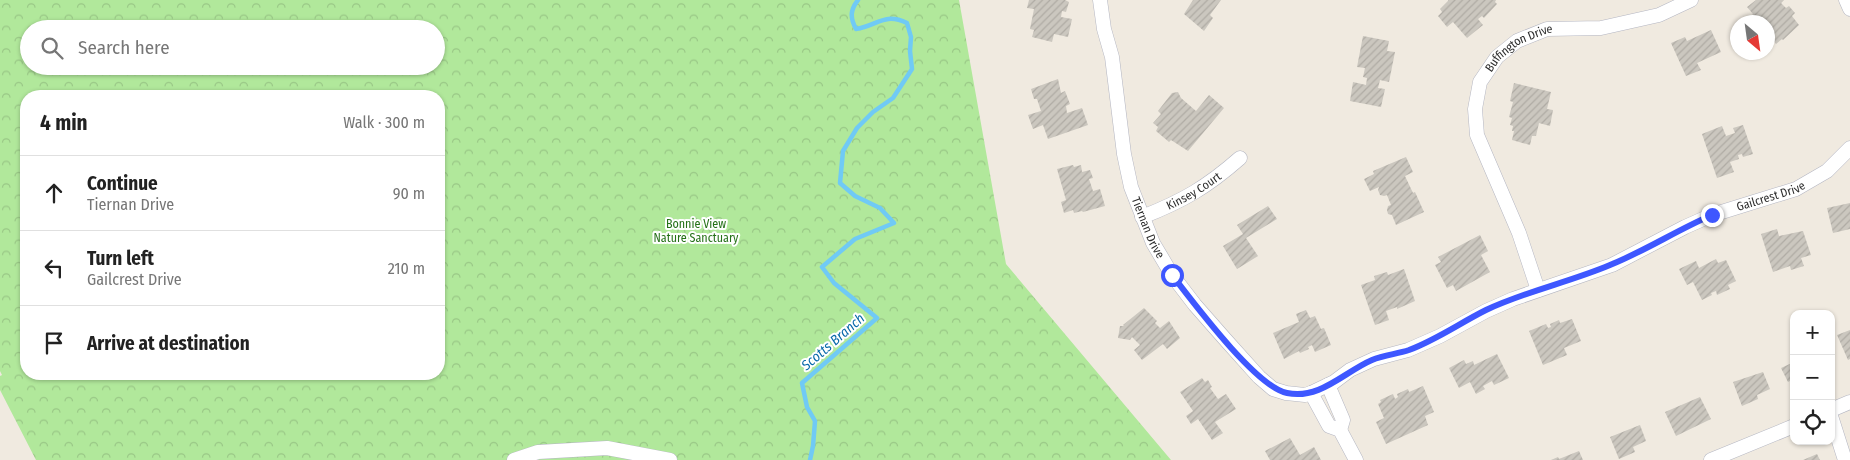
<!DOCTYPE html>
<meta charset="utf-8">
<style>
body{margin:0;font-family:"Fira Sans Condensed",sans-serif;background:#f2f2f2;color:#222}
.controls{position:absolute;right:15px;bottom:15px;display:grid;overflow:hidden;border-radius:10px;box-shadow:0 1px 4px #0004}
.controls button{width:45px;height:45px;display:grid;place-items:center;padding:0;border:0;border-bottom:1px solid #e0e0e0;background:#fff;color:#222;font:25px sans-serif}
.compass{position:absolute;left:1730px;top:15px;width:45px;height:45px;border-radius:50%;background:#fff;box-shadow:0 1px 4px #0004;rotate:151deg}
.stop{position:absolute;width:15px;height:15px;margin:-11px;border:4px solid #3e57ff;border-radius:50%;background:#fff}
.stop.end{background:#3e57ff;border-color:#fff;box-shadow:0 1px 5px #0008}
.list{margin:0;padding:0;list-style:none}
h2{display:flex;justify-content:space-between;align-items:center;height:65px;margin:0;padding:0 20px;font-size:21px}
h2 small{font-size:16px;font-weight:400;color:#767676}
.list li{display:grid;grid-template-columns:32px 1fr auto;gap:15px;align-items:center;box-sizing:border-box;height:75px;padding:0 20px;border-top:1px solid #e0e0e0}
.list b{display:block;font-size:19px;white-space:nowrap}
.list p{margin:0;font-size:16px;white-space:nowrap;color:#767676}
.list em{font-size:16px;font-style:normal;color:#767676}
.icon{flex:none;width:28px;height:28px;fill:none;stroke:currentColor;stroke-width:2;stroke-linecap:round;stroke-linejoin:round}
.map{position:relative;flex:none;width:1850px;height:460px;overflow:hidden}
.search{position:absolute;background:#fff;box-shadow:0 1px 4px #0004;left:20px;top:20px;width:425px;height:55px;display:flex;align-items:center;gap:12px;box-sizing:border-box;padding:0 18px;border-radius:28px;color:#767676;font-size:19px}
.panel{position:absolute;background:#fff;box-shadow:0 1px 4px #0004;left:20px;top:90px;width:425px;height:290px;border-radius:20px}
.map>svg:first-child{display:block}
.forest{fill:url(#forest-crowns);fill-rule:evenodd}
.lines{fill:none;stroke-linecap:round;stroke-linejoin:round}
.stream{stroke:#70caf5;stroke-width:4.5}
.building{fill:url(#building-hatch)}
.minor-casing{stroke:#b4b6c2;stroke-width:15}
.minor{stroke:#fff;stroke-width:14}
.route{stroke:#3e57ff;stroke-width:6}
.labels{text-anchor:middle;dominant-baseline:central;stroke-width:4;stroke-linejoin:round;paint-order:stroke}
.street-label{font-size:12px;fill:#2e2e2e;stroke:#fff}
.park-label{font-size:12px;fill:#257118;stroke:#fff}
.water-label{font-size:14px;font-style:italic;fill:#0768a9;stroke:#fff}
</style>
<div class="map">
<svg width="1850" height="460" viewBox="0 0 1850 460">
<defs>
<pattern id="forest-crowns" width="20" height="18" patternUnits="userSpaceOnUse" patternTransform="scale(1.25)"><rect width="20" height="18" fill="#b1e89b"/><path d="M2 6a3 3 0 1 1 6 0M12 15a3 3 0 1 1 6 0" fill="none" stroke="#99c786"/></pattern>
<pattern id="building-hatch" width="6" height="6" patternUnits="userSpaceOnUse" patternTransform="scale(1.25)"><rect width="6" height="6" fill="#cbc7bf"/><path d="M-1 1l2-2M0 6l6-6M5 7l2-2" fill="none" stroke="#afaba4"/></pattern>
</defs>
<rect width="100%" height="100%" fill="#f0eae0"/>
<path class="forest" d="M0 0H959L1006 264 1171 460H36L0 390V376L2 375 0 371ZM29 29H436V66H29ZM26 96H439V374H26Z"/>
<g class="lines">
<path class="stream" d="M810 460 813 446 815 421 807 407 802 383 877 318 834 283 822 267 855 239 894 223 880 208 855 196 840 183 843 151 857 128 873 112 893 98 912 69 910 51 911 37 907 23C884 12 877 26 856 29 850 18 850 10 858 0"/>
</g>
<path class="building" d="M1029 0H1065L1069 2 1066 12 1062 11 1061 17 1072 19 1068 37 1054 34 1052 42 1032 37 1034 30 1030 29 1034 9 1027 8Z
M1193 0H1221L1210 15 1213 18 1204 31 1184 14Z
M1448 0H1496L1495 2 1497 4 1484 18 1482 16 1478 19 1483 25 1467 38 1453 22 1447 27 1438 16 1442 12 1440 9 1448 1Z
M1756 0H1784L1781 3 1786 8 1789 6 1795 13 1792 16 1799 25 1783 40 1782 39 1776 44 1768 35 1770 34 1768 31V22H1756L1751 16 1753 14 1747 7Z
M1711 30 1721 52 1697 63 1701 70 1686 76 1671 43 1685 37 1687 41Z
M1363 36 1389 41 1387 51 1395 52 1389 82 1380 80 1378 88 1385 89 1381 107 1350 101 1353 82 1366 85 1367 78 1363 77 1365 68 1357 67Z
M1058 79 1061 93 1065 91 1070 104 1066 106 1067 113 1082 108 1088 125 1048 139 1043 125 1033 129 1028 115 1041 111 1037 99H1034L1031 89Z
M1514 83 1551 92 1547 109 1553 110 1550 126 1539 123 1536 136H1532L1530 145 1512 140 1514 131H1512L1513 126 1510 125 1512 118 1509 117 1513 102 1510 101Z
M1178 92 1181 98 1196 111 1209 95 1224 108 1188 151 1171 140 1169 142 1156 131 1158 127 1153 123 1161 114 1158 111 1172 93Z
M1743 125 1753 154 1743 157 1742 154 1738 155 1739 159 1730 162 1734 172 1717 178 1702 134 1722 126 1726 136 1735 133 1733 128Z
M1406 157 1413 172 1405 176 1413 193 1415 192 1424 212 1396 225 1392 215 1388 214 1387 210 1388 206 1391 205 1387 195 1384 196 1380 195 1378 190 1379 187 1370 191 1364 179 1374 174 1373 171Z
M1073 165 1074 167 1081 165 1082 172 1090 170 1093 178 1089 179 1093 191 1100 189 1105 206 1083 212 1082 211 1074 213 1073 210 1064 213 1061 202 1066 200 1057 169Z
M1850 203V229L1833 233 1827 208Z
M1268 206 1277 219 1246 238 1258 256 1237 269 1223 246 1243 234 1237 225Z
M1777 229 1779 236 1803 231 1811 255 1801 258 1804 266 1791 270 1790 266 1773 272 1761 234Z
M1480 235 1488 251 1481 255 1490 272 1456 291 1453 285 1447 288 1435 265 1441 262 1438 257Z
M1716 259 1718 263 1726 260 1736 281 1728 285 1730 289 1717 295 1716 291 1711 293 1712 295 1702 300 1693 282 1687 285 1679 269 1696 261 1699 268Z
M1404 269 1415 301 1397 309V307L1386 311 1389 320 1375 325 1361 285 1375 280 1374 276 1387 272 1388 275Z
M1144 308 1157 321 1155 323 1160 328 1169 321 1180 338 1167 349 1163 344 1142 360 1134 350 1140 345 1132 337 1130 340 1118 338 1120 326H1124L1123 325Z
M1306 310 1310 318 1315 316 1321 329 1324 328 1331 345 1315 352 1312 345 1308 347 1309 349 1300 353 1299 351 1284 359 1273 333 1299 322 1296 314Z
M1572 319 1581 341 1564 348 1567 355 1543 365 1529 331 1546 324 1548 328 1551 327 1550 324 1559 320 1560 323Z
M1850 330V359L1848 360 1837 335Z
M1497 354 1509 378 1494 385 1492 381 1483 386 1485 389 1476 394 1470 382 1459 388 1449 368 1464 360 1466 364 1473 361 1474 365Z
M1794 362V379L1788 382 1781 368Z
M1763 372 1770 389 1757 395 1758 399 1742 406 1733 382Z
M1202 378 1205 382 1208 380 1212 387 1210 388 1218 399 1226 394 1236 409 1215 422 1223 433 1212 440 1198 419 1191 424 1186 416 1193 411 1180 392Z
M1423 386 1434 412 1425 416 1428 425 1386 444 1376 422 1384 418 1378 404 1381 402 1380 400 1393 394 1395 399 1398 397 1397 394 1408 389 1409 392Z
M1700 397 1711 419 1676 436 1665 412Z
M1640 425 1646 441 1633 447 1635 452 1619 459 1610 437Z
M1290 438 1300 455 1314 447 1321 460H1270L1265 451Z
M1579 451 1583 460H1551L1558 457 1559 459Z
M1817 454 1820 460H1803Z"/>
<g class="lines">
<defs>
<g id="minor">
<path id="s1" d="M1100 0 1104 29 1112 57 1124 154 1131 187 1153 243 1172 275 1195 305 1224 338 1259 377 1273 389 1286 393 1305 395 1311 393 1334 382 1350 370 1374 359 1408 350 1440 336 1486 311 1513 299 1612 265 1685 227 1712 215 1796 189 1827 171 1850 148"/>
<path d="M1846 0 1850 9"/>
<path id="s2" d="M1142 217C1183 201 1207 187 1240 158"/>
<path id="s3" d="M1538 290 1519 233 1477 135 1475 109 1480 82 1497 57 1517 41 1547 29 1601 28 1659 15 1691 0"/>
<path d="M1328 385 1343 420 1340 430"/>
<path d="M1311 393 1329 426 1340 430 1356 460"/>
<path d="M1831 410 1850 402"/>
<path d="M1831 416 1845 460"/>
<path d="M514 460 538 452 607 448 670 460"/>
<path d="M1711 460 1794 426"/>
</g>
</defs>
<use href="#minor" class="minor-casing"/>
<use href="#minor" class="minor"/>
</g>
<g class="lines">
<path class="route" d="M1172 275C1193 302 1256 387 1287 393 1320 400 1344 372 1372 360 1384 355 1397 354 1409 350 1436 340 1460 323 1486 310 1526 291 1570 282 1610 265 1645 251 1677 230 1712 215"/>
</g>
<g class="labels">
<g class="street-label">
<text stroke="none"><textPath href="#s3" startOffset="274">Buffington Drive</textPath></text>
<text stroke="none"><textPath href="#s2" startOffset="58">Kinsey Court</textPath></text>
<text stroke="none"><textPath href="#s1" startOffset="981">Gailcrest Drive</textPath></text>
<text stroke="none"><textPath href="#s1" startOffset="234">Tiernan Drive</textPath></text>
</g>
<g class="park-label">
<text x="696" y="224">Bonnie View<tspan x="696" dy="14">Nature Sanctuary</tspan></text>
</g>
<g class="water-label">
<text transform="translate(833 342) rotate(-41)">Scotts Branch</text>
</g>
</g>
</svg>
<div class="controls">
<button>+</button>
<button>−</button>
<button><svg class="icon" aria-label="locate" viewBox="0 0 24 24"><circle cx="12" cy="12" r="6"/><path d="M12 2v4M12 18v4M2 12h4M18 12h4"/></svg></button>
</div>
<svg class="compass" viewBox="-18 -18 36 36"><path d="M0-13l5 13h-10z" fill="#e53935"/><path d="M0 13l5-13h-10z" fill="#767676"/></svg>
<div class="stop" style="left:1172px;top:275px"></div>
<div class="stop end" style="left:1712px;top:215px"></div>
<div class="search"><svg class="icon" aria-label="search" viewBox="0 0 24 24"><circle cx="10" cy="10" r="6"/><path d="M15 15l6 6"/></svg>Search here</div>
<section class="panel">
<h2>4 min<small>Walk · 300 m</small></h2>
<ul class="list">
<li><svg class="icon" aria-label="ahead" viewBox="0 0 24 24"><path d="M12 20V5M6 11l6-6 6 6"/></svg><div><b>Continue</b><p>Tiernan Drive</p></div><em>90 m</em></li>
<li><svg class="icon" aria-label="left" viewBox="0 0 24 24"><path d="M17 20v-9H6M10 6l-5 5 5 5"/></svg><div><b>Turn left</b><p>Gailcrest Drive</p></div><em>210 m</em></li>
<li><svg class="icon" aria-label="arrive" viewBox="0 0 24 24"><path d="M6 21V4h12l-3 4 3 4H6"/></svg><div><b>Arrive at destination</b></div></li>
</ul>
</section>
</div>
